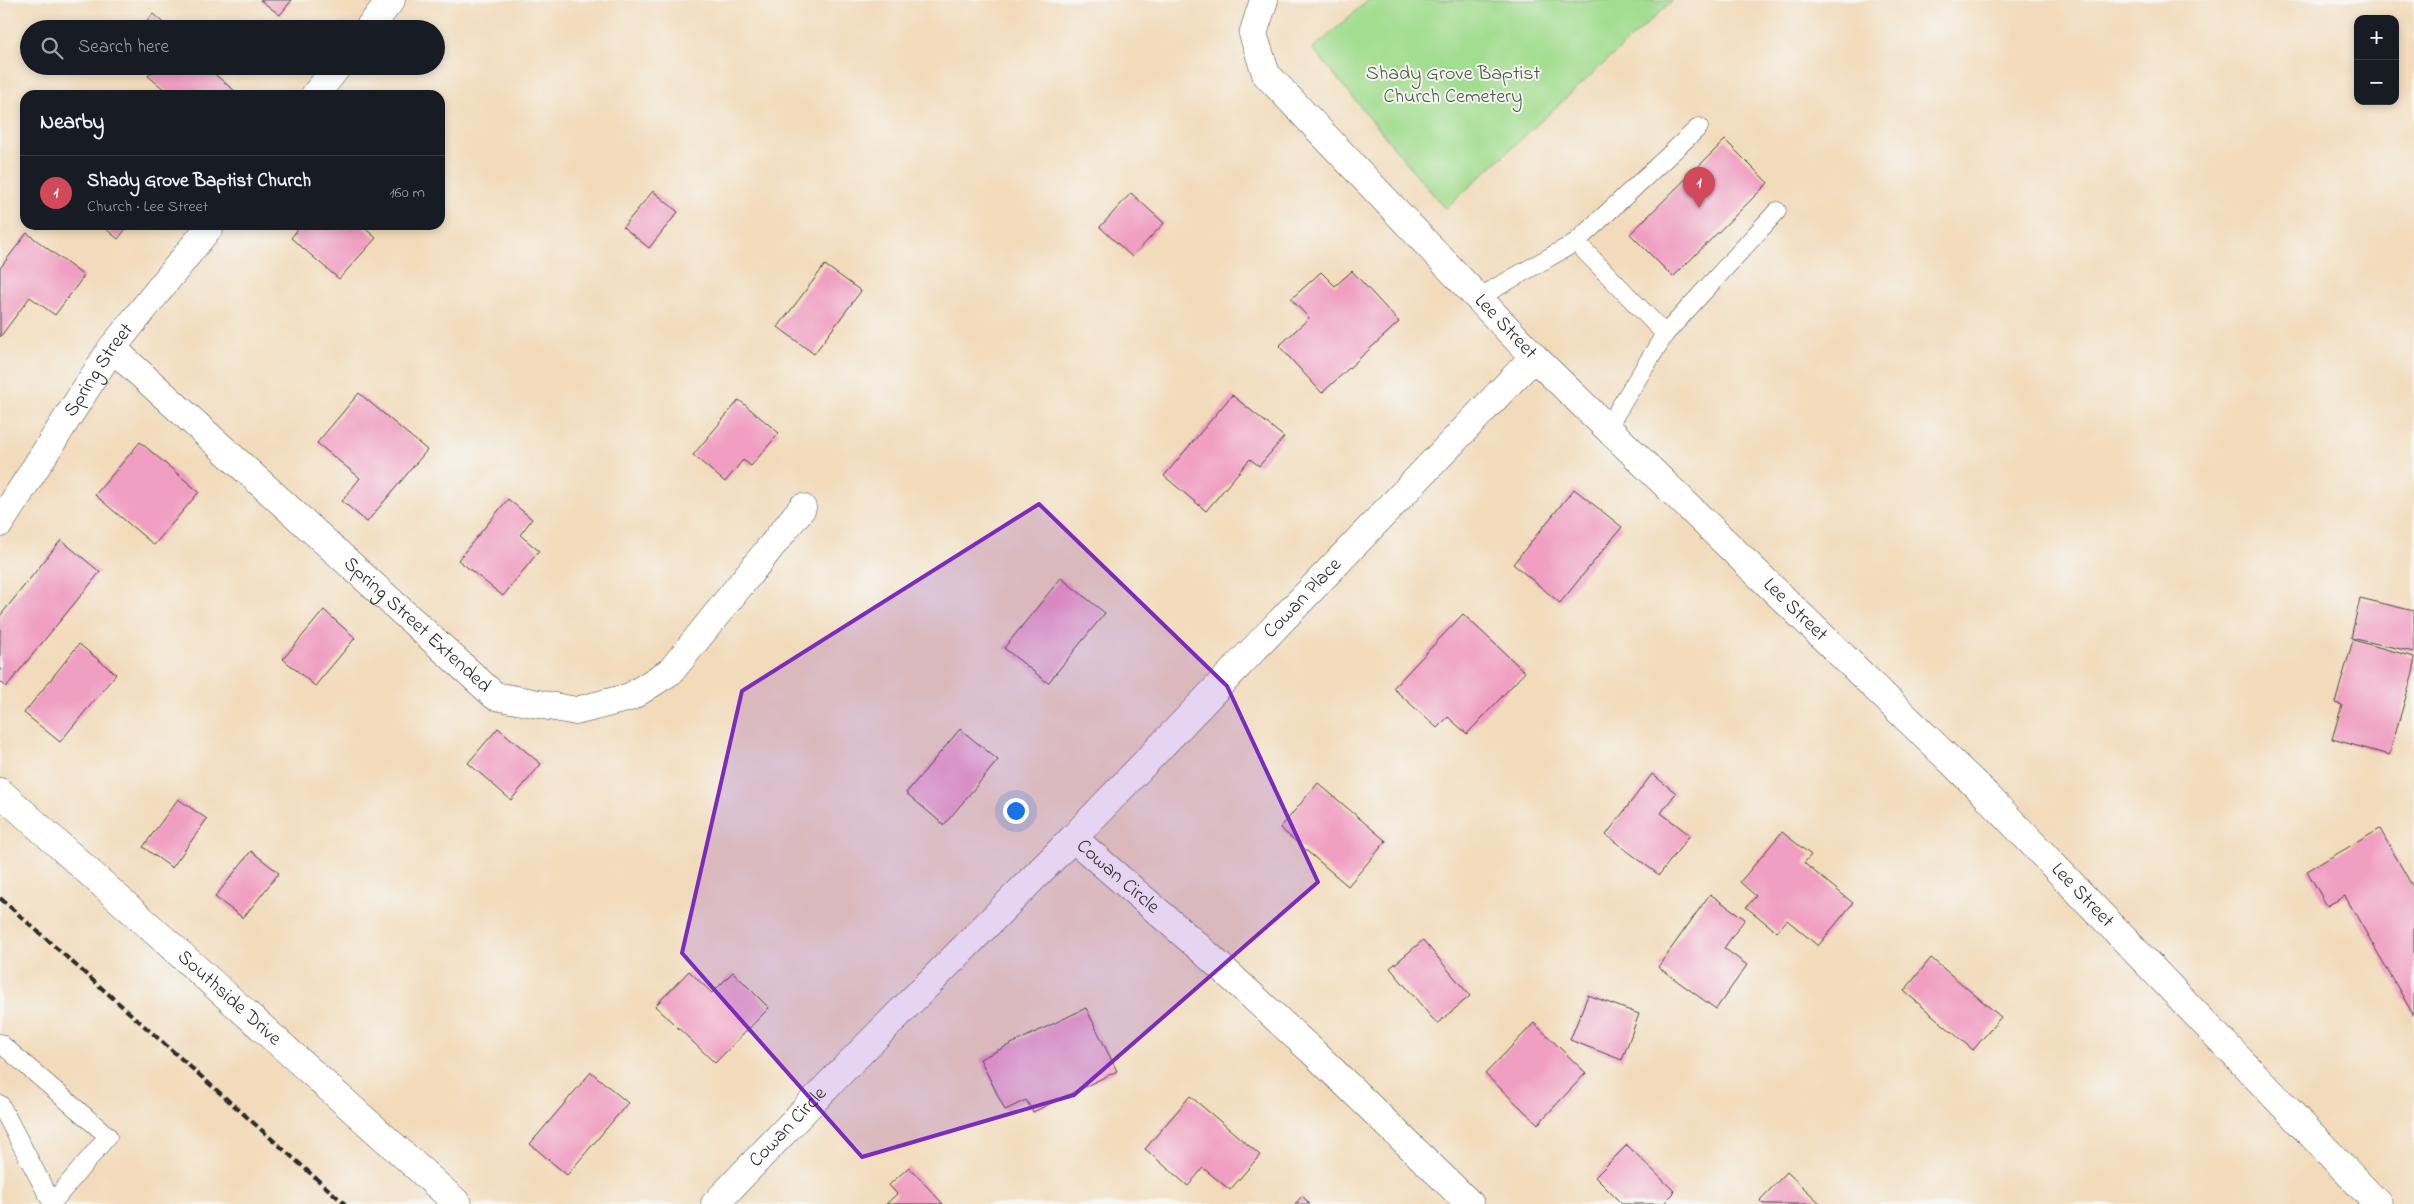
<!DOCTYPE html>
<meta charset="utf-8">
<style>
body{margin:0;font-family:"Indie Flower",sans-serif;background:#242831;color:#f1f3f6}
.controls{position:absolute;right:15px;top:15px;display:grid;overflow:hidden;border-radius:10px;box-shadow:0 2px 8px #0003}
.controls button{width:45px;height:45px;display:grid;place-items:center;padding:0;border:0;border-bottom:1px solid #363941;background:#171b24;color:#f1f3f6;font:25px sans-serif}
.you{position:absolute;left:1015px;top:810px;width:18px;height:18px;margin:-12px;border:4px solid #fff;border-radius:50%;background:#1a73e8;box-shadow:0 0 0 8px #1a73e833}
.badge{display:grid;place-items:center;width:32px;height:32px;border-radius:50%;background:#d1495b;color:#fff;font-size:16px;font-weight:700}
.pin{position:absolute;translate:-50% -41px;filter:drop-shadow(0 1px 2px #0008)}
.pin::after{content:'';position:absolute;top:26px;width:18px;height:15px;background:inherit;clip-path:polygon(0 0,100% 0,50% 100%)}
.list{margin:0;padding:0;list-style:none}
h2{display:flex;justify-content:space-between;align-items:center;height:65px;margin:0;padding:0 20px;font-size:21px}
h2 small{font-size:16px;font-weight:400;color:#9ea1a6}
.list li{display:grid;grid-template-columns:32px 1fr auto;gap:15px;align-items:center;box-sizing:border-box;height:75px;padding:0 20px;border-top:1px solid #363941}
.list b{display:block;font-size:19px;white-space:nowrap}
.list p{margin:0;font-size:16px;white-space:nowrap;color:#9ea1a6}
.list em{font-size:16px;font-style:normal;color:#9ea1a6}
.icon{flex:none;width:28px;height:28px;fill:none;stroke:currentColor;stroke-width:2;stroke-linecap:round;stroke-linejoin:round}
.map{position:relative;flex:none;width:2414px;height:1204px;overflow:hidden}
.search{position:absolute;background:#171b24;box-shadow:0 2px 8px #0003;left:20px;top:20px;width:425px;height:55px;display:flex;align-items:center;gap:12px;box-sizing:border-box;padding:0 18px;border-radius:28px;color:#9ea1a6;font-size:19px}
.panel{position:absolute;background:#171b24;box-shadow:0 2px 8px #0003;left:20px;top:90px;width:425px;height:140px;border-radius:15px}
.map>svg:first-child{display:block}
.green{fill:#a3dd90;stroke:#67845e}
.building{fill:#f09ec1}
.lines{fill:none;stroke-linecap:round;stroke-linejoin:round}
.service-casing{stroke:#494541;stroke-width:19}
.minor-casing{stroke:#494541;stroke-width:29}
.tertiary-casing{stroke:#494541;stroke-width:29}
.service{stroke:#fff;stroke-width:18}
.minor{stroke:#fff;stroke-width:28}
.tertiary{stroke:#fff;stroke-width:28}
.rail{stroke:#2b2b2b;stroke-width:4;stroke-dasharray:8 4;stroke-linecap:butt}
.marked{fill:#7b2cbf;fill-opacity:0.2;stroke:#7b2cbf;stroke-width:4;stroke-linejoin:round}
.labels{text-anchor:middle;dominant-baseline:central;stroke-width:4;stroke-linejoin:round;paint-order:stroke}
.park-label{font-size:20px;fill:#495844;stroke:#f6f6f2}
.street-label{font-size:20px;fill:#2b2b2b;stroke:#f6f6f2}
</style>
<div class="map">
<svg width="2414" height="1204" viewBox="0 0 2414 1204">
<rect width="100%" height="100%" fill="#f6f6f2"/>
<filter id="ink" filterUnits="userSpaceOnUse"><feTurbulence type="fractalNoise" baseFrequency=".02" numOctaves="2"/><feDisplacementMap in="SourceGraphic" scale="10" xChannelSelector="R" yChannelSelector="G"/><feConvolveMatrix kernelMatrix="1 2 1 2 8 2 1 2 1" color-interpolation-filters="sRGB"/></filter>
<filter id="wash" filterUnits="userSpaceOnUse"><feTurbulence type="fractalNoise" baseFrequency=".0096" numOctaves="4" result="noise"/><feDisplacementMap in="SourceGraphic" scale="20" xChannelSelector="R" yChannelSelector="G"/><feGaussianBlur stdDeviation="1.12" result="paint"/><feColorMatrix in="noise" values="0 0 0 0 0 0 0 0 0 0 0 0 0 0 0 0 0 1.4 0 .05"/><feComposite in="paint" operator="in"/></filter>
<g filter="url(#wash)">
<rect width="100%" height="100%" fill="#f2dbbb"/>
<path class="green" d="M1368 0H1673L1445 209 1313 49Z"/>
<g id="blocks">
<path class="building" d="M260 0H292L280 15Z
M153 14 170 29H141Z
M157 66H205L236 92 233 95H171L148 76Z
M1725 140 1768 183 1673 277 1630 234Z
M653 191 678 212 649 248 623 227Z
M1131 193 1164 223 1132 257 1100 227Z
M101 225H129L118 239Z
M301 225H361L376 238 339 279 291 238Z
M27 233 84 276 55 315 30 297 0 337V268Z
M825 265 861 291 814 354 778 327Z
M1352 271 1399 322 1322 393 1279 346 1309 318 1291 299 1321 272 1335 286Z
M359 393 427 450 367 522 342 501 360 478 317 443Z
M1232 395 1284 437 1259 466 1250 459 1206 511 1164 476Z
M739 400 779 433 751 466 743 460 725 482 693 455Z
M140 442 199 492 154 545 95 495Z
M1574 489 1622 527 1560 603 1513 564Z
M508 499 532 519 520 535 539 551 503 596 458 560Z
M61 540 100 572 6 687 0 681V616Z
M1061 578 1105 613 1048 683 1004 648Z
M2360 598 2414 611V652L2351 638Z
M324 610 355 638 315 686 283 659Z
M1463 614 1525 672 1467 734 1448 717 1437 728 1393 688Z
M2353 640 2414 657V669L2389 755 2332 739 2342 705 2335 703Z
M79 644 116 674 60 742 24 713Z
M498 728 541 764 511 800 468 763Z
M960 729 998 760 944 825 906 793Z
M1652 774 1676 793 1661 813 1690 835 1659 875 1606 835Z
M1318 783 1386 841 1348 886 1280 828Z
M178 799 207 819 172 868 143 847Z
M2380 829 2414 889V1016L2345 896 2327 906 2307 871Z
M1782 832 1811 855 1804 863 1853 903 1818 946 1787 920 1777 932 1746 907 1756 896 1740 882Z
M251 851 279 873 243 918 215 897Z
M1710 894 1745 919 1724 948 1747 965 1716 1009 1658 967Z
M1423 940 1470 996 1437 1024 1390 968Z
M1931 958 2001 1017 1973 1050 1904 991Z
M689 971 712 993 733 972 769 1008 715 1063 655 1006Z
M1588 995 1639 1014 1622 1060 1570 1040Z
M1086 1008 1117 1071 1033 1112 1026 1100 1005 1110 980 1059Z
M1534 1023 1586 1073 1538 1124 1485 1074Z
M591 1072 628 1103 567 1175 530 1144Z
M1190 1096 1260 1155 1230 1190 1203 1168 1188 1186 1145 1149Z
M1627 1145 1675 1192 1663 1204H1622L1595 1177Z
M909 1167 943 1204H886L897 1194 889 1185Z
M1787 1172 1821 1204H1764L1760 1200Z
M1302 1196 1310 1204H1295Z"/>
</g>
</g>
<g filter="url(#ink)">
<use href="#blocks" fill-opacity="0" stroke="#494541" stroke-width="1"/>
<g class="lines">
<defs>
<path id="service" d="M1576 242 1665 334
M1478 298 1576 242 1699 127
M1607 428 1665 334 1777 211
M0 1043 108 1136 52 1203 0 1104"/>
<g id="minor">
<path id="s1" d="M1264 0 1253 34 1266 74 1534 357 1986 795 2378 1204"/>
<path d="M368 29 391 0"/>
<path d="M315 95 338 66"/>
<path id="s2" d="M112 348 495 696 576 711 630 697 671 671 802 508"/>
<path id="s3" d="M0 523 112 348 211 225"/>
<path id="s4" d="M1073 838 1534 357"/>
<path id="s5" d="M715 1204 839 1074 1073 838 1201 949 1312 1051 1470 1204"/>
</g>
<g id="tertiary">
<path id="s6" d="M0 792 458 1204"/>
</g>
</defs>
<use href="#service" class="service-casing"/>
<use href="#minor" class="minor-casing"/>
<use href="#tertiary" class="tertiary-casing"/>
<use href="#service" class="service"/>
<use href="#minor" class="minor"/>
<use href="#tertiary" class="tertiary"/>
<path class="rail" d="M0 898 345 1204"/>
</g>
</g>
<path class="marked" d="M1039 504 1227 686 1318 882 1074 1095 862 1157 682 953 742 691Z"/>
<g class="labels">
<g class="park-label">
<text x="1453" y="74">Shady Grove Baptist<tspan x="1453" dy="23">Church Cemetery</tspan></text>
</g>
<g class="street-label">
<text stroke="none"><textPath href="#s1" startOffset="426">Lee Street</textPath></text>
<text stroke="none"><textPath href="#s3" startOffset="182">Spring Street</textPath></text>
<text stroke="none"><textPath href="#s4" startOffset="332">Cowan Place</textPath></text>
<text stroke="none"><textPath href="#s1" startOffset="831">Lee Street</textPath></text>
<text stroke="none"><textPath href="#s2" startOffset="412">Spring Street Extended</textPath></text>
<text stroke="none"><textPath href="#s5" startOffset="571">Cowan Circle</textPath></text>
<text stroke="none"><textPath href="#s1" startOffset="1236">Lee Street</textPath></text>
<text stroke="none"><textPath href="#s6" startOffset="308">Southside Drive</textPath></text>
<text stroke="none"><textPath href="#s5" startOffset="106">Cowan Circle</textPath></text>
</g>
</g>
</svg>
<div class="controls">
<button>+</button>
<button>−</button>
</div>
<div class="you"></div>
<div class="pin badge" style="left:1699px;top:208px">1</div>
<div class="search"><svg class="icon" aria-label="search" viewBox="0 0 24 24"><circle cx="10" cy="10" r="6"/><path d="M15 15l6 6"/></svg>Search here</div>
<section class="panel">
<h2>Nearby<small></small></h2>
<ul class="list">
<li><span class="badge">1</span><div><b>Shady Grove Baptist Church</b><p>Church · Lee Street</p></div><em>160 m</em></li>
</ul>
</section>
</div>
